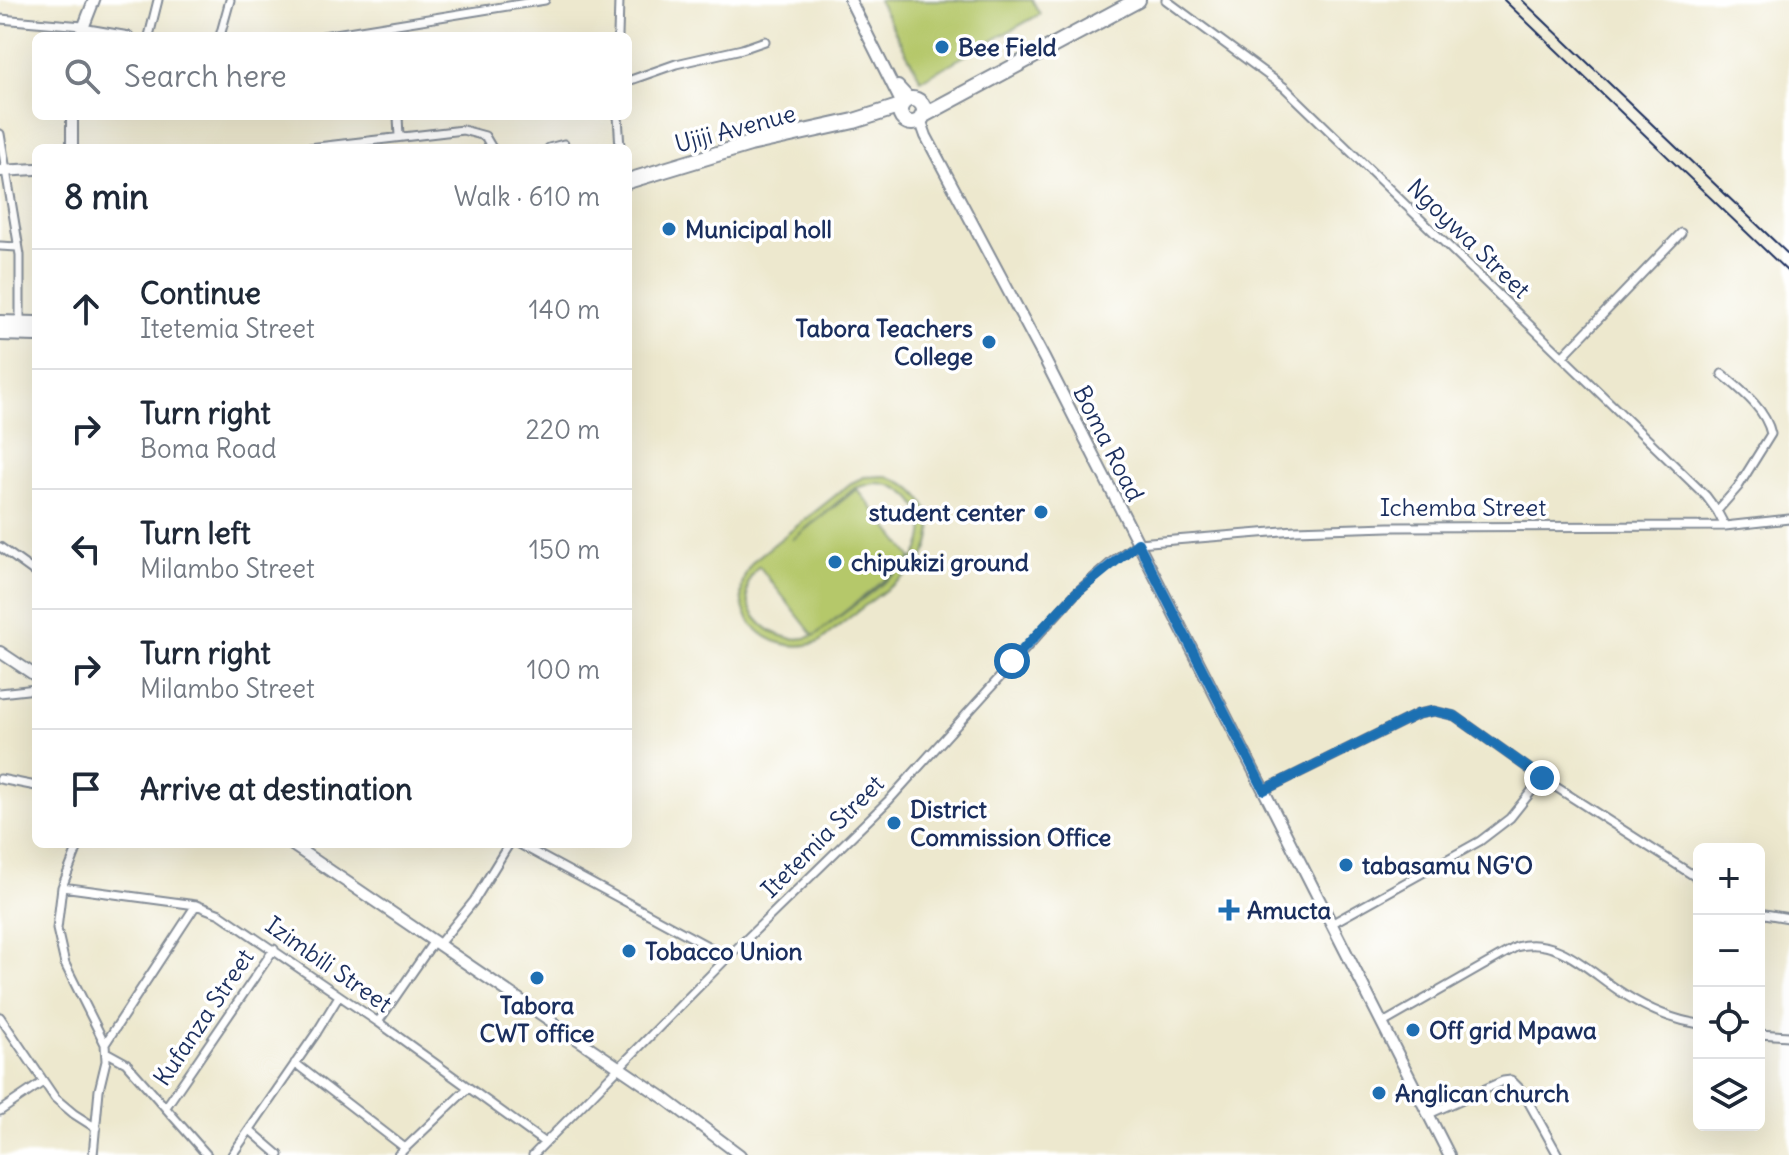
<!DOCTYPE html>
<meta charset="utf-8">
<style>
body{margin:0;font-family:Delius,sans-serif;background:#f2f2f3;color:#1f2937}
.controls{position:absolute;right:24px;bottom:24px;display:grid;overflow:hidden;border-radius:12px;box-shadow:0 8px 32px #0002}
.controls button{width:72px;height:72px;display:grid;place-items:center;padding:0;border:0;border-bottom:2px solid #e0e1e3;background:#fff;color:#1f2937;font:40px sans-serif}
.stop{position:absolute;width:24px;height:24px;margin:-18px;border:6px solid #1f6fb2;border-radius:50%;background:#fff}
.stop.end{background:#1f6fb2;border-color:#fff;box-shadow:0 2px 8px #0008}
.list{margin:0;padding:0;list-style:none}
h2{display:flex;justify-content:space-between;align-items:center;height:104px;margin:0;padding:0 32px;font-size:34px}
h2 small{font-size:26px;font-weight:400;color:#747a83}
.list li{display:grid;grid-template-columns:52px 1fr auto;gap:24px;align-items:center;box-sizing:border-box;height:120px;padding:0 32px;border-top:2px solid #e0e1e3}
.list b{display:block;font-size:30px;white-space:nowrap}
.list p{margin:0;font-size:26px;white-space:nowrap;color:#747a83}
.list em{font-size:26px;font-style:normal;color:#747a83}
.icon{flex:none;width:44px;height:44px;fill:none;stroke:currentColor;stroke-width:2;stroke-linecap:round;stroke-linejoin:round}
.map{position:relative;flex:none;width:1789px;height:1155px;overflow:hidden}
.search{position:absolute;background:#fff;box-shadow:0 8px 32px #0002;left:32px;top:32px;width:600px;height:88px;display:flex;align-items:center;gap:20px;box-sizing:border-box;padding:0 28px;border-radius:12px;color:#747a83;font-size:30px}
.panel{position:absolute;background:#fff;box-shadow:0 8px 32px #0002;left:32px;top:144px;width:600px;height:704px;border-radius:12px}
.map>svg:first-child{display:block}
.green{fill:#b5c86b;stroke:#687c64;stroke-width:2;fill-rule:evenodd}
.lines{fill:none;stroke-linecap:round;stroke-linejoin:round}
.street-casing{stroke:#848c96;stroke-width:11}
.secondary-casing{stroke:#848c96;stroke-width:14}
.highway-casing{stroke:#848c96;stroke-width:18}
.street{stroke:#fff;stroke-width:7}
.secondary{stroke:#fff;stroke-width:10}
.highway{stroke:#fff;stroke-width:14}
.rail{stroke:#1b2f5e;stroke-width:2}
.route{stroke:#1f6fb2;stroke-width:10}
.poi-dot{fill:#1f6fb2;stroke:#fff;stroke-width:3}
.labels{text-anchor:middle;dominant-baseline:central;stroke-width:7;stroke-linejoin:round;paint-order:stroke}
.poi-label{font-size:24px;font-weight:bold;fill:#1b2f5e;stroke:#fff;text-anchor:start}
.street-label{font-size:24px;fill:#1b2f5e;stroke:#fff}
</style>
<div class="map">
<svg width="1789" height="1155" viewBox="0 0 1789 1155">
<rect width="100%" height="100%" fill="#fff"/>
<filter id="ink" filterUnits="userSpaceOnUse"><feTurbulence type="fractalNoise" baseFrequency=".0125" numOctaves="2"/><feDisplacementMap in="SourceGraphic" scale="16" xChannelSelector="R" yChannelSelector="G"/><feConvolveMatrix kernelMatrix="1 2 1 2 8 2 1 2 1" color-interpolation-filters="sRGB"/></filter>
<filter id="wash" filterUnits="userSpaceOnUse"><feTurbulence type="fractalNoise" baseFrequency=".006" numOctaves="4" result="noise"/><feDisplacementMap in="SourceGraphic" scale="32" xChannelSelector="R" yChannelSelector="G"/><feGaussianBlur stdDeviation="1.8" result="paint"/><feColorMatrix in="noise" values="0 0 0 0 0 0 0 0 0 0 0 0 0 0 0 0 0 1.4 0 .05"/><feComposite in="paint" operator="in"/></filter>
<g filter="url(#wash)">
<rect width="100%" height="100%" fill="#ede8ce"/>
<path class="green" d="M878 0H1032L1040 14 921 80Z
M885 476C904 481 919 491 927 509 934 524 932 542 924 556 916 570 900 579 887 589 864 606 841 624 819 642 767 660 718 608 753 561L851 483 864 477ZM875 483C917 484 938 527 912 561L814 636 912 558 857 489 792 540 855 488ZM759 566 813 635V636C770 651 725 599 759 566Z"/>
</g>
<g filter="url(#ink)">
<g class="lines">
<defs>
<path id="street" d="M1166 0 1284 87 1706 496 1717 511 1725 526
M0 19 83 26
M82 28 129 36
M149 36 158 0
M220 36 230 0
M323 36 545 0
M618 36 619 0
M628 81 676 64 742 49 765 41
M398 116 399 137
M618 116 620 148
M0 134 20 255V326
M309 148 463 130 485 136 492 148
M549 148 564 144
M0 246 17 247
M1563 356 1681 233
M1717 511 1738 487 1771 434C1766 409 1741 390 1722 374
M0 547 36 573
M0 693 36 689
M0 779 36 786
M1264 790 1418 714 1434 711 1455 716 1542 778 1699 879
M79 844 62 887 57 929 65 964 105 1044 106 1061 99 1090 93 1155
M519 844 728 957
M62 887 196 905 220 914 378 1022 545 1143
M1759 913 1789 918
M1331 924 1480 841 1510 818 1542 778
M439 944 474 901 509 844
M0 1017 55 1098 74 1114 96 1128
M378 1022 434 941
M1383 1023 1516 947C1559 935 1590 973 1624 994 1646 1008 1673 1020 1699 1024
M1759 1034 1789 1036
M105 1044 196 905
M106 1052 126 1063 207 1155
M295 1063 405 1148
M166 1107 274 949
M0 1111 43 1082
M1429 1114 1503 1081 1511 1080 1523 1092 1558 1155
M250 1130 279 1155
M232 1155 317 1032 339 996
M398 1155 468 1088
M533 1155 728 957 889 800 1076 593 1113 561 1138 543 1295 530 1389 527 1725 526 1789 519"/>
<path id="secondary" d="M850 0 902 104
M80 36 94 0
M898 86 910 99
M920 119 926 136 1044 358 1449 1155
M72 148V116
M0 171 36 169
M0 652 36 676
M291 844 664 1098 740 1155"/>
<path id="highway" d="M900 111a12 12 0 1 1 24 0a12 12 0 1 1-24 0Z
M922 116 1138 0
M628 181 750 144 854 121 901 106
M0 323 36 324
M0 333 36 334"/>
</defs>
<use href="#street" class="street-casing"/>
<use href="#secondary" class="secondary-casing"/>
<use href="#highway" class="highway-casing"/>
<use href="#street" class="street"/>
<use href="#secondary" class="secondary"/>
<use href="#highway" class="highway"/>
<path class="rail" d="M1504 0 1789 273
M1522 0 1789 255"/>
</g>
</g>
<g class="lines" filter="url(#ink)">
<path class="route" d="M1012 661 1076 593 1138 543 1264 790 1418 714 1434 711 1455 716 1542 778"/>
</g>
<g class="poi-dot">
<circle cx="942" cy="47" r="8"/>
<circle cx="669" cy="229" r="8"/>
<circle cx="989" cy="342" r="8"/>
<circle cx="1041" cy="512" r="8"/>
<circle cx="835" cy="562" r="8"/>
<circle cx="894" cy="823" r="8"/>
<circle cx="1346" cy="865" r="8"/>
<path d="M1225 898h8v8h8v8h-8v8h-8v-8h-8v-8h8z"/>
<circle cx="629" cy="951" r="8"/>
<circle cx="537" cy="978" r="8"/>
<circle cx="1413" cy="1030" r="8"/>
<circle cx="1379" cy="1093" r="8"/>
</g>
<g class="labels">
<g class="poi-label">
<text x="958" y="47">Bee Field</text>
<text x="685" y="229">Municipal holl</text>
<text x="973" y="328" text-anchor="end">Tabora Teachers<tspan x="973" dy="28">College</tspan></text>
<text x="1025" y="512" text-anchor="end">student center</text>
<text x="851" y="562">chipukizi ground</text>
<text x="910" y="809">District<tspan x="910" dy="28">Commission Office</tspan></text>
<text x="1362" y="865">tabasamu NG'O</text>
<text x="1247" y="910">Amucta</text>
<text x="645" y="951">Tobacco Union</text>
<text x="537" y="1005" text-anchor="middle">Tabora<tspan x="537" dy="28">CWT office</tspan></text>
<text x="1429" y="1030">Off grid Mpawa</text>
<text x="1395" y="1093">Anglican church</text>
</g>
<g class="street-label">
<text transform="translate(735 128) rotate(-15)">Ujiji Avenue</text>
<text transform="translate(1469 238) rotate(44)">Ngoywa Street</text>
<text transform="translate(1109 443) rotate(63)">Boma Road</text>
<text x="1463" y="507">Ichemba Street</text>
<text transform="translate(822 836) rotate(-45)">Itetemia Street</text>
<text transform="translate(329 964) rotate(35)">Izimbili Street</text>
<text transform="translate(203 1017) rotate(-56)">Kufanza Street</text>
</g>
</g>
</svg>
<div class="controls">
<button>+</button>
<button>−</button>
<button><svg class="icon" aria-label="locate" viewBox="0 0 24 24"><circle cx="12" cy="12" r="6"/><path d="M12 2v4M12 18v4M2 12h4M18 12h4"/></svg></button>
<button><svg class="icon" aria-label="layers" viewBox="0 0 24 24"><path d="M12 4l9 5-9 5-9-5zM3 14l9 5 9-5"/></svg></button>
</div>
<div class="stop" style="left:1012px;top:661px"></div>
<div class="stop end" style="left:1542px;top:778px"></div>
<div class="search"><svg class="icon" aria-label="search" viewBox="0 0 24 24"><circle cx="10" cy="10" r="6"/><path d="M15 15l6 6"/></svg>Search here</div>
<section class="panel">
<h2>8 min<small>Walk · 610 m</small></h2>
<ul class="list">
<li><svg class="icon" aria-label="ahead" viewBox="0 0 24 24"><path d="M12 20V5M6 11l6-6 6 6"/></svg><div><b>Continue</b><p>Itetemia Street</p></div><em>140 m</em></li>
<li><svg class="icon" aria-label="right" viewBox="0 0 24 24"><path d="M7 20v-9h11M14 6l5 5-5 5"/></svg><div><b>Turn right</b><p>Boma Road</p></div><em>220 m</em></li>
<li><svg class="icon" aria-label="left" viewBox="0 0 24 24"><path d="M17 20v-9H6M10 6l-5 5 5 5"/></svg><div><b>Turn left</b><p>Milambo Street</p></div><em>150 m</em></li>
<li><svg class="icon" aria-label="right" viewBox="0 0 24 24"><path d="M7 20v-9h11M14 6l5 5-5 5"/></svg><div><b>Turn right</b><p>Milambo Street</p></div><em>100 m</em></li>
<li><svg class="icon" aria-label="arrive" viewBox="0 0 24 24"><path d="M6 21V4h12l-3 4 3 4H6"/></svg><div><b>Arrive at destination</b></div></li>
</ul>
</section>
</div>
